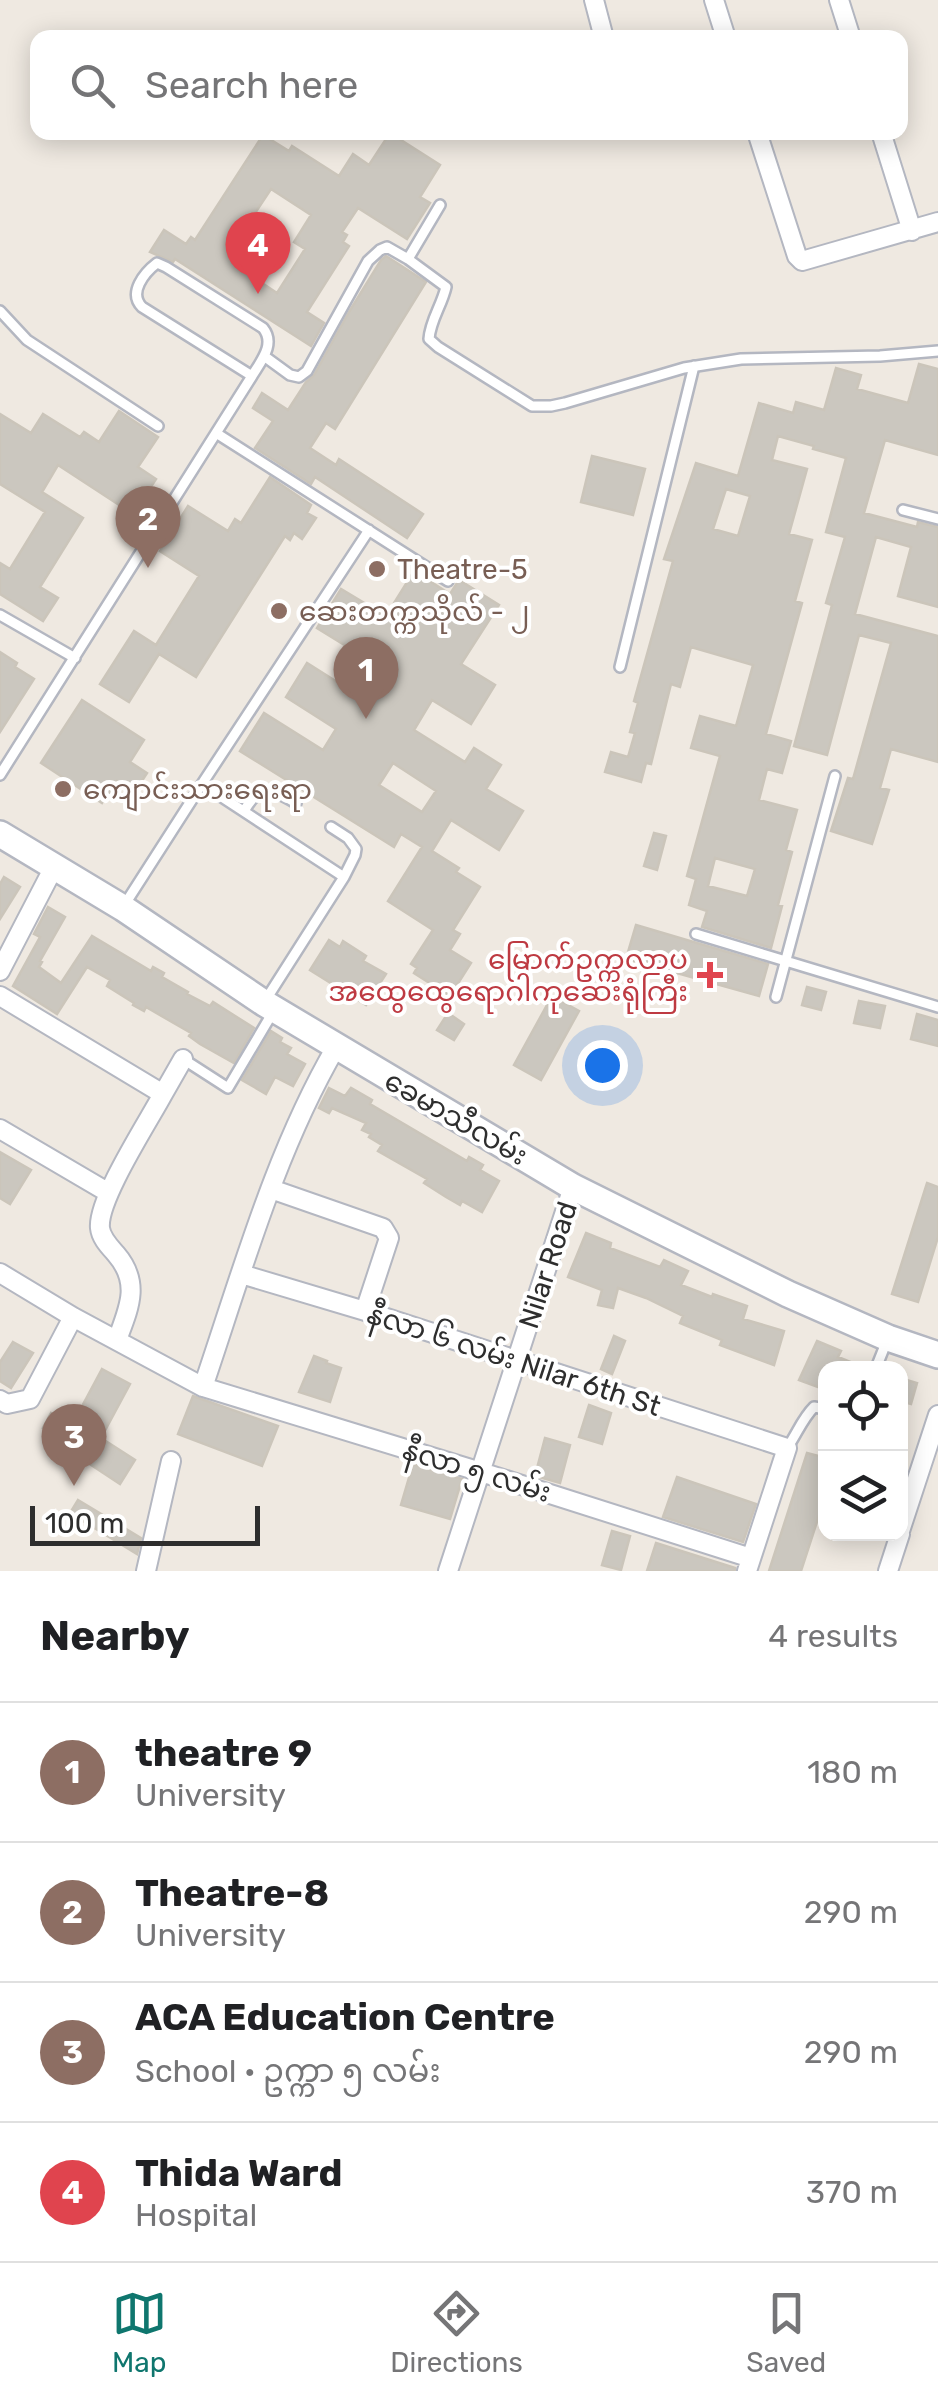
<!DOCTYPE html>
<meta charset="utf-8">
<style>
body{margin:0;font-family:Rubik,"Noto Sans Myanmar",sans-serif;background:#f6f6f6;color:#202124}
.controls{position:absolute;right:30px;bottom:30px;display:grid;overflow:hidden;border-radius:20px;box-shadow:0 5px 25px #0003}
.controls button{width:90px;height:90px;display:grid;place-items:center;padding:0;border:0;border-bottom:2px solid #e0e0e0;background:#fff;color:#202124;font:50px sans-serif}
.scale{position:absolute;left:30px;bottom:25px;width:230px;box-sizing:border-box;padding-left:10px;border:5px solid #2e2e2e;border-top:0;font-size:28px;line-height:35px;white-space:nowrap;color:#2e2e2e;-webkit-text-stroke:8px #fff;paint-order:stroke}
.you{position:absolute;left:602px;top:1065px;width:35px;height:35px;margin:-25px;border:8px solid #fff;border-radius:50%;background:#1a73e8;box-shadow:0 0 0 15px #1a73e833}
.badge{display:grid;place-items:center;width:65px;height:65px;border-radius:50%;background:#0f766e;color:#fff;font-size:32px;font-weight:700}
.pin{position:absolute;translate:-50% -82px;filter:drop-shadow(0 2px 5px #0008)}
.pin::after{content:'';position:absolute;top:52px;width:35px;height:30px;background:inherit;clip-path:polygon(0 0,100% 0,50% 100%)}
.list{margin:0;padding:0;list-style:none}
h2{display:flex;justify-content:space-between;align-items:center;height:130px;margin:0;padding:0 40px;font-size:42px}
h2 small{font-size:32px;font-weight:400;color:#757577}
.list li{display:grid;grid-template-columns:65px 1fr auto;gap:30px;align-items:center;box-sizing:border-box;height:140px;padding:0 40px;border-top:2px solid #e0e0e0}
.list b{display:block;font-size:38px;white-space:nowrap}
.list p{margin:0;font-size:32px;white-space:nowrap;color:#757577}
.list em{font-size:32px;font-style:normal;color:#757577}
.icon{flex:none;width:55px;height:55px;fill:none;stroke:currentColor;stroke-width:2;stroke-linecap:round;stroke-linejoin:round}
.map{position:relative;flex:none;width:938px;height:1571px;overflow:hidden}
.search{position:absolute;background:#fff;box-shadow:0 5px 25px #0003;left:30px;right:30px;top:30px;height:110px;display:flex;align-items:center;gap:25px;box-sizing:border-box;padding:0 35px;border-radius:20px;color:#757577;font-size:38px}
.sheet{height:690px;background:#fff}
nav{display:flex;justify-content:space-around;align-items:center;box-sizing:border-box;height:140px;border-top:2px solid #e0e0e0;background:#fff;font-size:28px;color:#757577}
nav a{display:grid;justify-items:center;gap:5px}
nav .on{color:#0f766e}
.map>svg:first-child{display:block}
.building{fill:#cbc7bf;stroke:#cbc5ba;stroke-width:2.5;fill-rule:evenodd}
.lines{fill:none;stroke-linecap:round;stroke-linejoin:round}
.service-casing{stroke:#b4b7c1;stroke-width:14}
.minor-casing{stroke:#b4b7c1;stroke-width:22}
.secondary-casing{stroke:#b4b7c1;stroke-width:30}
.service{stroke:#fff;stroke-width:9}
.minor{stroke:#fff;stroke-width:18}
.secondary{stroke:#fff;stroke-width:25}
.education-dot{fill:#8d6e63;stroke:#fff;stroke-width:4}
.health-dot{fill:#e0444e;stroke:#fff;stroke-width:4}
.labels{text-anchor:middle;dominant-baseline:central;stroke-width:8;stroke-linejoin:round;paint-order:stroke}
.education-label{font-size:28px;fill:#785e54;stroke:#fff;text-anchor:start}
.health-label{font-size:28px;fill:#be3a42;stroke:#fff;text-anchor:end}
.street-label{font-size:28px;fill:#2e2e2e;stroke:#fff}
</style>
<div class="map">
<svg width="938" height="1571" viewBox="0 0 938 1571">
<rect width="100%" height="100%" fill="#efe9e1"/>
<path class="building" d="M390 133 440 165 420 197 430 203 407 239 358 208 342 232 347 235 343 242 349 246 307 312 324 323 311 346 175 259 173 262 150 252 164 230 186 244 191 237 195 240 263 135 289 151 292 146 339 176 353 154 369 165ZM271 189 311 215 294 242 305 249 277 293 236 266 245 252 234 245Z
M386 256 426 282 335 429 326 423 310 448 336 465 339 459 423 514 407 538 315 477 311 484 255 448 273 421 253 408 262 393 288 410 306 382 314 375 349 312 381 260Z
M919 364 938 369V455L885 440 864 513 917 527 918 522 938 527V607L898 596 911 547 876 537 855 614 938 636V762L891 749 880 788 889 790 872 844 831 831 848 778 853 779 891 643 859 635 827 755 794 746 832 605 826 603 845 537 826 532 846 458 813 449 814 446 778 436 772 460 807 469 789 534 812 540 795 601 802 603 766 734 791 741 782 773 767 769 759 800 797 810 786 850 792 852 778 905 782 906 771 948 702 927 707 911 689 905 696 879 687 876 720 756 691 748 700 716 736 726 753 665 691 647 680 687 671 684 651 764 646 763 641 782 605 772 611 752 628 757 635 733 630 732 638 703 634 701 673 561 664 559 696 463 738 476 759 403 793 413 796 402 824 410 836 368 861 375 857 389 908 403ZM726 489 750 496 738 536 713 529ZM715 858 755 869 747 896 708 886Z
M119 411 158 437 138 467 156 479 133 514 58 465 42 492 83 518 40 587 58 598 43 621 0 594V563L10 569 45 512 0 484V414L31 433 43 414 80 437 84 432 99 442Z
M592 456 645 469 633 515 581 502Z
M270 477 311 505 307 513 316 518 302 539 294 533 290 540 285 536 196 677 159 654 129 702 100 684 134 631 156 645 199 576 160 551 188 506 228 531 235 519 241 523Z
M414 571 450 594 459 580 499 605 461 664 495 685 471 724 432 700 414 730 465 762 474 748 501 765 486 789 523 811 499 850 451 820 432 851 459 868 456 872 480 887 453 930 460 934 450 950 471 963 450 996 414 973 417 968 411 964 433 930 388 901 422 847 401 834 394 847 240 751 264 713 323 750 336 729 286 697 307 663 353 692 372 662 317 628 341 589 386 616ZM393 763 436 791 422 812 379 785Z
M0 652 17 663 15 667 34 679 0 732Z
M82 700 144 740 130 762 147 773 134 793 117 781 102 803 41 763Z
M654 833 666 836 657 870 644 866Z
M4 877 20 887 0 919V884Z
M48 907 65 917 40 961 42 962 39 967 61 983 92 936 151 971 153 967 164 973 162 977 188 992 187 994 210 1006 213 1002 254 1028 234 1063 200 1044 189 1036 191 1033 146 1007 144 1011 133 1005 134 1003 107 986 110 980 87 967 57 1014 13 986 40 937 34 934Z
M636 925 768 964 759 996 626 959Z
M329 940 340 947 343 941 366 956 363 961 386 974 366 1005 310 970Z
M807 987 826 992 821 1010 802 1005Z
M552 996 579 1011 541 1080 514 1065Z
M859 1001 885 1006 880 1028 854 1023Z
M448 1013 464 1024 454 1040 437 1030Z
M917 1014 938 1020V1046L911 1039Z
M271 1031 282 1038 280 1042 291 1048 287 1054 305 1064 293 1086 275 1077 266 1094 242 1080Z
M329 1088 345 1096 351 1088 372 1100 370 1104 467 1161 469 1157 483 1165 480 1170 499 1181 482 1212 462 1201 460 1205 446 1197 424 1183 427 1179 378 1151 382 1145 369 1137 371 1134 362 1130 366 1123 332 1108 329 1113 319 1108Z
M0 1152 31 1170 10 1204 0 1198Z
M927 1183 938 1187V1237L918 1302 892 1294Z
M586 1233 611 1243 610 1248 660 1267 664 1260 688 1271 681 1285 712 1297 713 1294 747 1306 743 1319 784 1331 774 1365 720 1345 722 1340 680 1323 683 1316 646 1298 618 1288 613 1308 598 1305 602 1290 568 1277Z
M614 1336 625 1341 612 1374 601 1369Z
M817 1341 841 1351 838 1357 865 1368H826V1390L799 1380Z
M13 1342 33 1353 11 1388 0 1381V1362Z
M314 1356 327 1361 326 1363 341 1368 330 1402 299 1392Z
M102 1369 130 1384 101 1438 135 1460 120 1484 88 1463 93 1455 43 1428 51 1413 72 1425Z
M900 1378 917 1383 911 1404 900 1401Z
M193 1396 278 1426 262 1466 178 1434Z
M589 1405 611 1413 602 1444 579 1437Z
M545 1438 570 1445 560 1483 535 1476Z
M807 1453 826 1458V1494L801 1571H769Z
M413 1464 462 1479 450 1519 401 1505Z
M677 1477 756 1504 743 1542 663 1517Z
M78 1500 141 1538 137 1554 70 1513Z
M612 1531 630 1536 621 1570 602 1565Z
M656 1543 735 1568V1571H647Z"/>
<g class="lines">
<defs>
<path id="service" d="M408 259 440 205
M0 311 27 340 158 426
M264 356 290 375 299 377 307 371 368 261 380 250 387 247 408 259 446 287C442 305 430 321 429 339L438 347 532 406H551L565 403 684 368 741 359 880 356 938 351
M216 433 448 581
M903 510 938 519
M0 615 75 658
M620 667 694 366
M0 775 252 376C261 361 276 344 263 328L166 267 157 263C144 273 128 293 142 307L252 376
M202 784 369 530
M244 811C261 782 270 788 296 803
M331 827 348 838 356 849 355 855 344 877
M125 904 202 784 344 877 265 1001
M696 934 938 1007
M776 997 835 776
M183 1059 228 1088 273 1012
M876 1368 888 1338
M787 1448C797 1434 802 1419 814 1407L826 1409"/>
<path id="minor" d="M594 0 604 38
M714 0 726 38
M839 0 851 38
M757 132 797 256 802 261 938 222
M881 132 912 231
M0 971 54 867
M0 996 163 1094 183 1059
M0 1129 109 1193
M271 1189 383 1228 389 1238 365 1311
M0 1273 73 1317 203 1387 481 1472 751 1558
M241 1274 365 1311 787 1448 747 1571
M117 1340C129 1308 141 1283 116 1254 109 1246 101 1238 100 1228 97 1200 148 1122 163 1094
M203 1387C242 1272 275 1152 336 1047
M0 1400 7 1404 30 1399 73 1317
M900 1531 938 1415
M146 1571 171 1461
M448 1571 573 1187
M888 1571 900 1534"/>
<path id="secondary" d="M0 834 123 908 264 1003 573 1187 788 1294 888 1338 938 1355"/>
</defs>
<use href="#service" class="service-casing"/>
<use href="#minor" class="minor-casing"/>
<use href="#secondary" class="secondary-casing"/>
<use href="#service" class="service"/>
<use href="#minor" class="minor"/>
<use href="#secondary" class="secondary"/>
</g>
<g class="education-dot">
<circle cx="377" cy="569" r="10"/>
<circle cx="279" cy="611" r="10"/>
<circle cx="63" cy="789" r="10"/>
</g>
<path class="health-dot" d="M705 960h10v10h10v10h-10v10h-10v-10h-10v-10h10z"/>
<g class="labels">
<g class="education-label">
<text x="397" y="569">Theatre-5</text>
<text x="299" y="611">ဆေးတက္ကသိုလ် - ၂</text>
<text x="83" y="789">ကျောင်းသားရေးရာ</text>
</g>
<g class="health-label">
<text x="688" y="959">မြောက်ဥက္ကလာပ<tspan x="688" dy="32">အထွေထွေရောဂါကုဆေးရုံကြီး</tspan></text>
</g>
<g class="street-label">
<text transform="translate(456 1118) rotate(30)">ခေမာသီလမ်း</text>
<text transform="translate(548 1265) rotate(-72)">Nilar Road</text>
<text transform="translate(514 1360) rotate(18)">နီလာ ၆ လမ်း Nilar 6th St</text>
<text transform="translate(477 1471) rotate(17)">နီလာ ၅ လမ်း</text>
</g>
</g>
</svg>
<div class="controls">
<button><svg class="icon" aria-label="locate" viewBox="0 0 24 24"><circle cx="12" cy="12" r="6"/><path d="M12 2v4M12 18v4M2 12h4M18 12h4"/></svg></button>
<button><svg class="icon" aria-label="layers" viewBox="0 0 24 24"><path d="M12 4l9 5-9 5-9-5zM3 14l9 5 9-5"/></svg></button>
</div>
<div class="scale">100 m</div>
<div class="you"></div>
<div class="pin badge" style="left:366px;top:719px;background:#8d6e63">1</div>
<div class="pin badge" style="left:148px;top:568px;background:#8d6e63">2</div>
<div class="pin badge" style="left:74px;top:1486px;background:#8d6e63">3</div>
<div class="pin badge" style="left:258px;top:294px;background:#e0444e">4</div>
<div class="search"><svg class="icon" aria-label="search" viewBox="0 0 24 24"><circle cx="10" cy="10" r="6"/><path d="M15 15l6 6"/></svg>Search here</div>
</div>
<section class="sheet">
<h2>Nearby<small>4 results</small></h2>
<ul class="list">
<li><span class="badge" style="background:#8d6e63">1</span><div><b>theatre 9</b><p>University</p></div><em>180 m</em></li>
<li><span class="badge" style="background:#8d6e63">2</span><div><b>Theatre-8</b><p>University</p></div><em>290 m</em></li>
<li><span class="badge" style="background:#8d6e63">3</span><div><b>ACA Education Centre</b><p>School · ဥက္ကာ ၅ လမ်း</p></div><em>290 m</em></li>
<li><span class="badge" style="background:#e0444e">4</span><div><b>Thida Ward</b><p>Hospital</p></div><em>370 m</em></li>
</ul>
</section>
<nav>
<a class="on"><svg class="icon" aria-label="map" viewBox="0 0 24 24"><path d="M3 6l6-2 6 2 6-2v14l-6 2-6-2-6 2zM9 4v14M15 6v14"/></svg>Map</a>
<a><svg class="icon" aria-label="directions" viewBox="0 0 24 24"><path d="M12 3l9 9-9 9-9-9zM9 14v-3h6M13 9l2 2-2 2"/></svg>Directions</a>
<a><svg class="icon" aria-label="saved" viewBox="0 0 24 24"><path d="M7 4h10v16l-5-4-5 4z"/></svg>Saved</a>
</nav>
